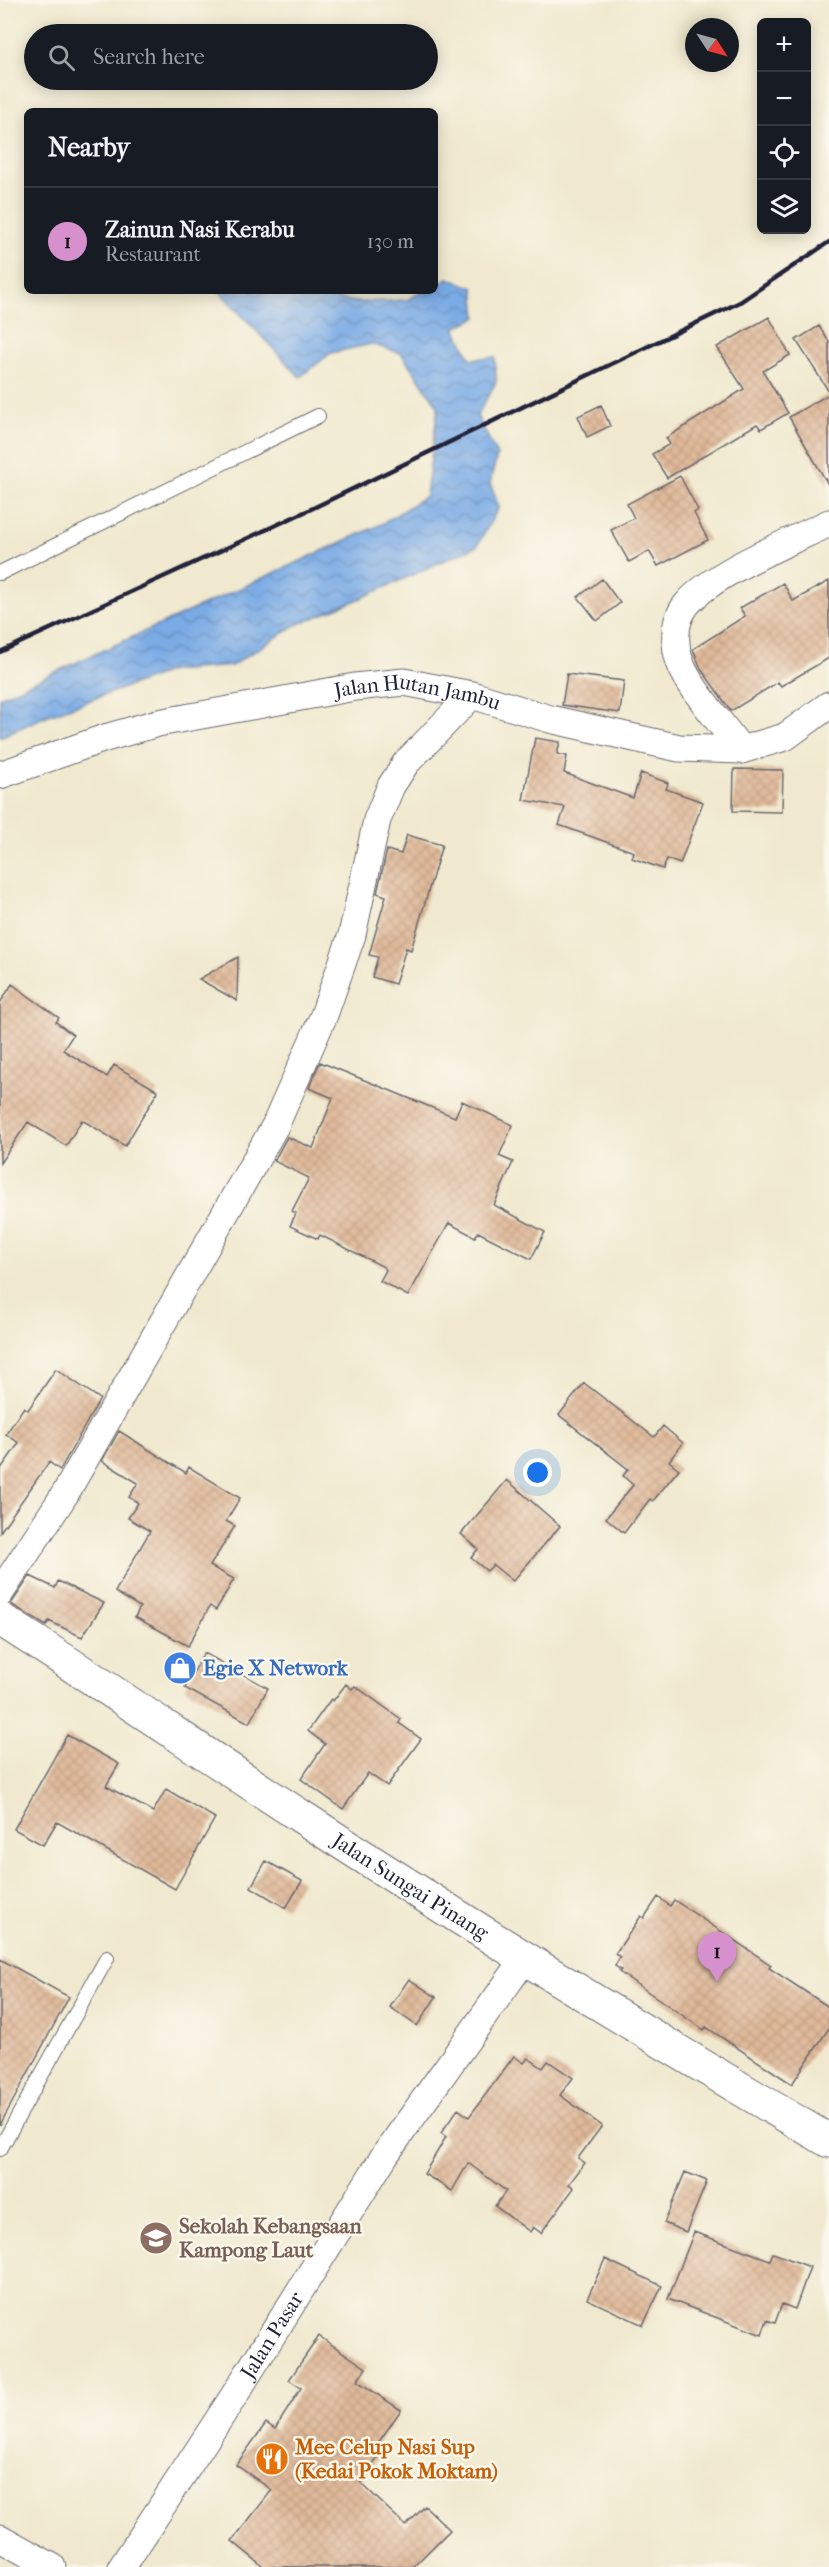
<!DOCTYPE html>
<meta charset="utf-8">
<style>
body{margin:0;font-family:"IM FELL French Canon",serif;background:#242831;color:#f1f3f6}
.controls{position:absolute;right:18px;top:18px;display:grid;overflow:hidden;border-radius:9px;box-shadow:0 3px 15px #0003}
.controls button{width:54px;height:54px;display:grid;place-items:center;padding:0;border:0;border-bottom:2px solid #363941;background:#171b24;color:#f1f3f6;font:30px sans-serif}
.compass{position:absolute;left:685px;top:18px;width:54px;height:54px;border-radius:50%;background:#171b24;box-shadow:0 3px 15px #0003;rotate:126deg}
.you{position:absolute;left:538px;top:1473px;width:21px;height:21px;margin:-15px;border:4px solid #fff;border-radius:50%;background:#1a73e8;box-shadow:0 0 0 9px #1a73e833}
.badge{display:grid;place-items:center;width:39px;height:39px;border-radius:50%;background:#d690ce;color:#111;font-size:20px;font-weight:700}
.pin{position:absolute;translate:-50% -50px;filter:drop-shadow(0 2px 3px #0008)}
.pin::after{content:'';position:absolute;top:32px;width:21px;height:18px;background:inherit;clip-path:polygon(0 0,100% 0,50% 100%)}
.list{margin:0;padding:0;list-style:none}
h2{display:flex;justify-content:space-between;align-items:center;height:78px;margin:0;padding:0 24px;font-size:26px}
h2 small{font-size:20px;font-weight:400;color:#9ea1a6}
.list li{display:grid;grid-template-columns:39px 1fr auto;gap:18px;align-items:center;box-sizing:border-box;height:108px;padding:0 24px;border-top:2px solid #363941}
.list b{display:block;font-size:22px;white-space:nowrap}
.list p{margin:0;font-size:20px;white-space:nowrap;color:#9ea1a6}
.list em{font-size:20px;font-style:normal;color:#9ea1a6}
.icon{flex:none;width:33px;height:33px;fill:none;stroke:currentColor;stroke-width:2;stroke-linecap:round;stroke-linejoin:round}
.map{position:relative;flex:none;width:829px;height:2567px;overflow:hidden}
.search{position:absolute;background:#171b24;box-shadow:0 3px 15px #0003;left:24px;top:24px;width:414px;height:66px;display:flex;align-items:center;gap:15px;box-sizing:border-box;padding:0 21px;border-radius:33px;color:#9ea1a6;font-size:22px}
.panel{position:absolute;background:#171b24;box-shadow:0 3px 15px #0003;left:24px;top:108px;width:414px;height:186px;border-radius:9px}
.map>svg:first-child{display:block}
.water{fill:url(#water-waves);stroke:#4e6690;stroke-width:1.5}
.building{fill:url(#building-cross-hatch)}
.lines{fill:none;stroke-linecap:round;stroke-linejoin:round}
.service-casing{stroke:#6a686f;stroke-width:16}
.minor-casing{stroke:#6a686f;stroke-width:29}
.tertiary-casing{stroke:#6a686f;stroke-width:35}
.service{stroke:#fff;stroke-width:14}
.minor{stroke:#fff;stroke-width:27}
.tertiary{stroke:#fff;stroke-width:33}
.rail{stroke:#22223b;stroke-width:4.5}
.labels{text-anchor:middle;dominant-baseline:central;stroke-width:5;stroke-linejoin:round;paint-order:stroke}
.street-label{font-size:21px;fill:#22223b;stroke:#fbf7ec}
.shop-label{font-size:21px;font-weight:bold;fill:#366cbe;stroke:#fbf7ec;text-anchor:start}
.education-label{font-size:21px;font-weight:bold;fill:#785e54;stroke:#fbf7ec;text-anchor:start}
.food-label{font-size:21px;font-weight:bold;fill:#c56008;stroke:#fbf7ec;text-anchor:start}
</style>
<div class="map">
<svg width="829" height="2567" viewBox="0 0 829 2567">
<defs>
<pattern id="water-waves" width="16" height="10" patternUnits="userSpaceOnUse" patternTransform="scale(1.5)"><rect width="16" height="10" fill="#7aabe5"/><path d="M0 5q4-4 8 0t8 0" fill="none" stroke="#648bbb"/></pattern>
<pattern id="building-cross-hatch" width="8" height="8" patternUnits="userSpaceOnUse" patternTransform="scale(1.5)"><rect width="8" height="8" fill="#e0b999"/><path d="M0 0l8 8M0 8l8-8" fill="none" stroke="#c09f85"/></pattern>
</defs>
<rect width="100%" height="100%" fill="#fbf7ec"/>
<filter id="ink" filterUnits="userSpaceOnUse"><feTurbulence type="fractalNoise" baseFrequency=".0167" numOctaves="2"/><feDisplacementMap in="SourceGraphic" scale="12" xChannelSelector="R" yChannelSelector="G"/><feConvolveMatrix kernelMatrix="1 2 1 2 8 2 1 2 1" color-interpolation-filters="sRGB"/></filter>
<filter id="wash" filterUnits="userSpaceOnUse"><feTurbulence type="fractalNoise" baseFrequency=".008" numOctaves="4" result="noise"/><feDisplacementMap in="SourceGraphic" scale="24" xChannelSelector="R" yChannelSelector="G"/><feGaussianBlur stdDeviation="1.35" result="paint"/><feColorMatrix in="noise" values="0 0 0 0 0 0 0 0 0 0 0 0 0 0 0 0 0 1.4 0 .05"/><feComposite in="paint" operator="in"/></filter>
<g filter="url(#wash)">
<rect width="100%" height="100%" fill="#f0e9cf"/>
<path class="water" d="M448 278 474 288 477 317 455 328 471 359 495 357 496 382 477 416 497 455 490 483 499 507 477 546 359 599 294 626 231 666 171 671 46 716 0 737V697L382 524 426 496 438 406 401 353 371 344 331 353 300 377 219 291H294L357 302 407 300 423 291H435V285Z"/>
<g id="blocks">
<path class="building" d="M769 317 790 355 763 371 788 413 761 429 757 424 667 478 652 454 670 444 666 438 744 389 717 347Z
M819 326 829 342V392L796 340Z
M829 394V486L789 417Z
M601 405 610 426 587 437 578 416Z
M680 476 698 510 694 513 708 540 658 566 649 551 629 562 611 530 634 518 627 504Z
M602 579 620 603 597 621 578 597Z
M829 581V658L781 686 778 682 731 711 701 669 693 649 745 616 740 608 783 583 793 601Z
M567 674 624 681 620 713 562 705Z
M535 738 560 742 557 754 567 756 564 773 633 798 641 773 668 783 666 789 703 802 680 864 667 859 663 869 632 858 634 852 559 825 565 807 523 800Z
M734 769 783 770 782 812 733 811Z
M407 835 442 845 411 950 406 948 395 984 372 977 378 957 369 955 386 896 377 893 387 850 401 854Z
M238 957 237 1001 199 979Z
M12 984 59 1018 56 1022 73 1035 63 1050 107 1077 114 1065 158 1091 125 1146 82 1120 66 1146 28 1122 0 1163V1003Z
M320 1062 455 1117 462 1101 513 1125 499 1156 513 1162 494 1205 545 1232 531 1259 478 1232 475 1237 449 1223 408 1296 380 1281 386 1270 384 1267 320 1235 318 1239 290 1226 296 1213 292 1211 309 1178 274 1161 287 1137 313 1148 333 1098 309 1088Z
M56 1369 100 1399 60 1470 49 1462 0 1532V1470L19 1443 6 1434 24 1407 28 1410Z
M584 1383 654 1437 663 1426 683 1443 669 1461 679 1469 653 1501 650 1499 624 1533 606 1518 633 1485 623 1476 628 1469 559 1415Z
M119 1431 186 1473 189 1467 240 1498 226 1521 235 1526 210 1566 234 1579 216 1610 210 1606 188 1646 135 1617 140 1607 115 1592 150 1531 128 1518 138 1503 129 1497 138 1483 102 1461Z
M507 1480 560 1526 513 1581 493 1565 487 1571 471 1558 478 1549 461 1534Z
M30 1576 55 1588 58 1581 104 1603 82 1637 49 1621 46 1626 11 1604Z
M204 1653 268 1688 249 1723 185 1688Z
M346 1684 352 1689 355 1686 401 1719 399 1723 421 1739 387 1786 368 1773 343 1809 301 1779 325 1744 308 1731 331 1699 333 1701Z
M67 1735 119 1764 106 1786 153 1812 166 1789 215 1818 175 1889 57 1822 43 1845 14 1829Z
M266 1861 302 1881 286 1908 251 1887Z
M658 1897 670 1906 674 1900 771 1965 769 1968 829 2007V2028L792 2084 706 2027 704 2030 619 1972 621 1970 615 1966 620 1957 615 1954 641 1916 644 1918Z
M0 1959 69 1997 0 2125Z
M409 1979 436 1997 417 2026 390 2007Z
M514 2056 524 2063 528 2058 543 2068 548 2061 573 2078 560 2095 602 2126 578 2158 585 2163 569 2184 574 2188 541 2233 533 2227 530 2232 495 2206 506 2191 468 2163 452 2191 424 2174 446 2137 441 2133 458 2109 469 2117Z
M685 2172 707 2181 686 2232 664 2223Z
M694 2232 770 2260 773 2253 810 2267 795 2309 782 2304 775 2323 767 2320 762 2335 668 2299Z
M605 2259 662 2286 643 2325 587 2299Z
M319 2336 366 2368 357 2381 401 2410 376 2446 383 2451 360 2482 406 2526 425 2506 450 2530 413 2567H264L232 2541 272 2490 236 2465 266 2423 275 2429 301 2388 289 2380Z"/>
</g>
</g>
<g filter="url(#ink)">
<use href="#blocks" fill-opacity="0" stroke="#6a686f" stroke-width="1.5"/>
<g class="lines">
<defs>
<path id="service" d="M0 573 318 416
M0 2149 107 1958"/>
<g id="minor">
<path d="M741 750C724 726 702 703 687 677 674 656 670 624 687 604 714 572 790 542 829 523"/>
<path id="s1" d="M0 775 105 738 158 723 355 687 404 682 472 695 550 719 679 748 741 750 785 737 829 705"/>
<path d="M0 1593 65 1494 275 1126 324 1015 352 935 377 820 391 786 406 763 472 695"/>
<path d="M0 2538 52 2567"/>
<path id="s2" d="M122 2567 232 2399 385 2155 526 1957"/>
</g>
<g id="tertiary">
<path id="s3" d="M0 1619C103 1684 203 1753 305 1819 477 1931 652 2037 829 2141"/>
</g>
</defs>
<use href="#service" class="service-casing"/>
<use href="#minor" class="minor-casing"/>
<use href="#tertiary" class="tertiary-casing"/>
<use href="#service" class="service"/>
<use href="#minor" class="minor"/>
<use href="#tertiary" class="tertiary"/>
<path class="rail" d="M0 652 309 510 740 302 829 242"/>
</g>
</g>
<defs>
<symbol id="shop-disc" viewBox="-11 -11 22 22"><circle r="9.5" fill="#3f7fe0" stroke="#fbf7ec"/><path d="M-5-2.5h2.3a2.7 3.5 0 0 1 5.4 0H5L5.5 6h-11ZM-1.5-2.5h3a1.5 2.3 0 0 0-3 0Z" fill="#fff"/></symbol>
<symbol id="school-disc" viewBox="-11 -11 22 22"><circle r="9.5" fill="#8d6e63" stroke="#fbf7ec"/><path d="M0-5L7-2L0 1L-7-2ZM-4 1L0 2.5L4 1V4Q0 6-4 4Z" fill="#fff"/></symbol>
<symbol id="restaurant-disc" viewBox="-11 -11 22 22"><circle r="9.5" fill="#e8710a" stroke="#fbf7ec"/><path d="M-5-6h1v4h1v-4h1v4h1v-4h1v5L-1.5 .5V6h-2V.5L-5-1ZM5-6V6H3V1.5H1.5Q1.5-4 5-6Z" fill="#fff"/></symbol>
</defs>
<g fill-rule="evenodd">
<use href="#shop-disc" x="161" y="1649" width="38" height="38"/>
<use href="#school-disc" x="137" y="2219" width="38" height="38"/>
<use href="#restaurant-disc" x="253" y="2440" width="38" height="38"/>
</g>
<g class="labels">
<g class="street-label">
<text stroke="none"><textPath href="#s1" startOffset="430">Jalan Hutan Jambu</textPath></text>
<text stroke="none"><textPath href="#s3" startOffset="490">Jalan Sungai Pinang</textPath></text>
<text stroke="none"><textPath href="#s2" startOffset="276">Jalan Pasar</textPath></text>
</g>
<g class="shop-label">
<text x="203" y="1668">Egie X Network</text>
</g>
<g class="education-label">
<text x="179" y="2226">Sekolah Kebangsaan<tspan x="179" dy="24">Kampong Laut</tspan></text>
</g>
<g class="food-label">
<text x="295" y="2447">Mee Celup Nasi Sup<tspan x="295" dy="24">(Kedai Pokok Moktam)</tspan></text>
</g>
</g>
</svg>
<div class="controls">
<button>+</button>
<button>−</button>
<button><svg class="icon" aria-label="locate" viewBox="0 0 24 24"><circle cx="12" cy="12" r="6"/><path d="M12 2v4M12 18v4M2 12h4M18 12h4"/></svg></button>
<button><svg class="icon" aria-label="layers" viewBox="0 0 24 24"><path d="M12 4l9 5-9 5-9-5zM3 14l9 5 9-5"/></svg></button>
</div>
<svg class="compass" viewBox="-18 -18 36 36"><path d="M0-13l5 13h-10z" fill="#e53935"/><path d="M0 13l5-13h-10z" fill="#9ea1a6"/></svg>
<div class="you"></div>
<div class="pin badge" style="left:717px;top:1982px">1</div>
<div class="search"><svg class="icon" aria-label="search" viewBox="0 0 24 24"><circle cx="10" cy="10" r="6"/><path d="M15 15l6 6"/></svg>Search here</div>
<section class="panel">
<h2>Nearby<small></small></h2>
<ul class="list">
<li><span class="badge">1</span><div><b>Zainun Nasi Kerabu</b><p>Restaurant</p></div><em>130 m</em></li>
</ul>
</section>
</div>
